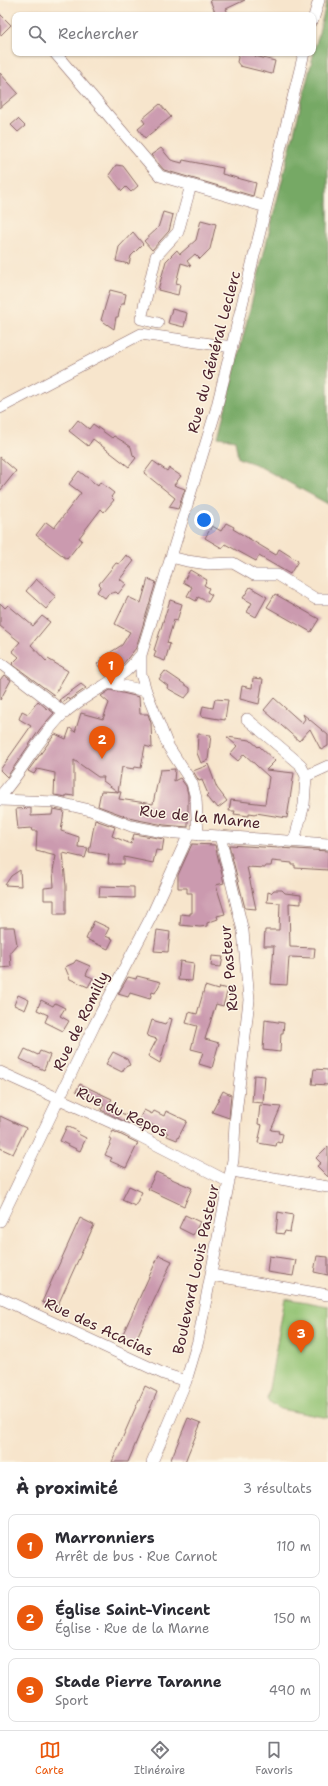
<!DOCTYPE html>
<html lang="fr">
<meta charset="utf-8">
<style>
body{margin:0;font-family:"Shantell Sans",sans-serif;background:#f7f7f7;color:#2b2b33}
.you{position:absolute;left:204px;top:520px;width:14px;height:14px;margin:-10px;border:3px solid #fff;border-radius:50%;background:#1a73e8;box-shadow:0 0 0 6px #1a73e833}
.badge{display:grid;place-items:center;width:26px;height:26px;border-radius:50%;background:#ea580c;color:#fff;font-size:13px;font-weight:700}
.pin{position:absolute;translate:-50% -33px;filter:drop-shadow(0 1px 2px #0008)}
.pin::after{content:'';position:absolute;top:21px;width:14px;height:12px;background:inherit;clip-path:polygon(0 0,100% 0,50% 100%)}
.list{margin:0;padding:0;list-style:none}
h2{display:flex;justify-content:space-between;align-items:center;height:52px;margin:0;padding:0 16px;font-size:17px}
h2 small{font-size:13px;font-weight:400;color:#7c7c81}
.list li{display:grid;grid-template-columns:26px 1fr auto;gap:12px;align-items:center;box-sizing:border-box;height:64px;margin:0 8px 8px;padding:0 8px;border:1px solid #e1e1e2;border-radius:8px}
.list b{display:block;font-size:15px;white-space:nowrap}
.list p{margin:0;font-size:13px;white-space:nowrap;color:#7c7c81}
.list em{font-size:13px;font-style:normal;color:#7c7c81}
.icon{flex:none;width:22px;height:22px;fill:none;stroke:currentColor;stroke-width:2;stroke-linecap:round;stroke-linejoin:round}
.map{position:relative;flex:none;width:328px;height:1462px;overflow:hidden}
.search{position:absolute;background:#fff;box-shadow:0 1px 3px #0004;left:12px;right:12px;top:12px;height:44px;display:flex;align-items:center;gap:10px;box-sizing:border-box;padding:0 14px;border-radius:8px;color:#7c7c81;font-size:15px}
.sheet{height:268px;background:#fff}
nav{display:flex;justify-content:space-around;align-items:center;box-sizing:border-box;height:56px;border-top:1px solid #e1e1e2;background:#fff;font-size:11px;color:#7c7c81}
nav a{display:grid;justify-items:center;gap:2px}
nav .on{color:#ea580c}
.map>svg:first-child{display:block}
.green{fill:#93c373;stroke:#6e714f}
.forest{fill:#76a965;stroke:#606448}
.building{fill:#cb9aaf}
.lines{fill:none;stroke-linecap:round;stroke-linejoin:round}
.minor-casing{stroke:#876463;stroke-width:12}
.minor{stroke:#fff;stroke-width:11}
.labels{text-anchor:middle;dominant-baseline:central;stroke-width:3;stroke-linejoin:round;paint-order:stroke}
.street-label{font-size:15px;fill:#4a1f2b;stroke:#fcf5e5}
</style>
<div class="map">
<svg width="328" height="1462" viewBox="0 0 328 1462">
<rect width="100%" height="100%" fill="#fcf5e5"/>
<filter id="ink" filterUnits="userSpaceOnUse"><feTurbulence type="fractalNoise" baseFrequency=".025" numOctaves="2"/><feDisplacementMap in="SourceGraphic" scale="8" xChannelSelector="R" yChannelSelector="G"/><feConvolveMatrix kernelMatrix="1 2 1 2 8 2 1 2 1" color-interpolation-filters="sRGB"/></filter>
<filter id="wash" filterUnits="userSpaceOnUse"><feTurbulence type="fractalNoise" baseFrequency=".012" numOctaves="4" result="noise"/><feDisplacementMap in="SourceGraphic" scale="16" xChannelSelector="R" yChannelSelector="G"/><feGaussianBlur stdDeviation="0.9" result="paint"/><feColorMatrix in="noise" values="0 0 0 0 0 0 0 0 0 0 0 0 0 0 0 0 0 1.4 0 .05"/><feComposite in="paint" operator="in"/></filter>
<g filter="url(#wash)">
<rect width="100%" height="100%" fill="#f7e5cc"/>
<path class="green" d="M285 1298 328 1306V1418L280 1409 267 1400Z"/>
<path class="forest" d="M327 0H328V504L255 464 238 458 235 440 218 437Z"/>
<g id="blocks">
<path class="building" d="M210 0H245L226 9 229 15H216Z
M0 14 11 25 0 36Z
M239 53H254L255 56 275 61 272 74 240 66 237 62Z
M0 73 18 93 0 108Z
M160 104 171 117 145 138 138 129 145 123 142 119Z
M18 119 25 126 18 132 11 125Z
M161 148 171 160 182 163 183 160 223 168 222 174 256 183 253 196 164 170 151 155Z
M116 165 123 166 138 186 131 192 126 187 122 191 109 175Z
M163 212 173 215 169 231 152 250 144 241 158 228Z
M201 220 216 224 210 249 200 259 195 254 187 261 191 266 181 263 176 283 180 284 178 295 158 290 166 261 177 250 180 254 196 240Z
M133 232 143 244 131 256 129 264 116 261 119 247Z
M110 290 126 294 124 304H121L118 317H116L114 329 101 320Z
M172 309 187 313 184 327 168 323Z
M78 420 89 429 93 424 112 438 114 436 124 442 131 447 133 455 136 458 129 467 93 439 88 446 69 431Z
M0 457 16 471 0 491Z
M153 461 167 471 169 468 181 476 174 485 185 489 178 509 169 507 175 498 144 473Z
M79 471 98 486 100 482 114 493 111 497 114 500 104 512 101 509 79 538 82 540 67 559 36 535 46 522 54 528 81 493 69 484Z
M226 523 234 527 233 529 276 555 279 549 298 561 290 574 259 556 256 561 225 544 222 548 205 538 212 526 221 531Z
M126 555 134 561 120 579 126 584 118 594 116 592 108 594 105 598 97 592 101 586 99 584 116 563 119 564Z
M190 570 207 580 204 585 209 588 207 592 212 595 208 602 198 597 196 601 187 596 192 587 183 582Z
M36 579 56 597 46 609 26 591Z
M148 579 156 582 136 648 123 664 106 676 97 664 101 661 100 659 122 645 130 632 115 624 128 597 141 603Z
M250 587 267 597 256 617 247 612 252 603 243 598Z
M275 594 319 619 311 632 267 607Z
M170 600 182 604 177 621 174 620 167 643 170 644 165 661 154 657 156 651 154 650Z
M0 603 5 608 8 605 33 626 42 616 50 622 31 645 46 661 48 659 68 671 54 695 12 664 19 657 12 651 20 642 0 626Z
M165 671 190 688V692L185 698 167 688 168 686 159 679Z
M4 675 11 680 0 700V680Z
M253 678 263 679 259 704 240 699 242 686 252 688Z
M81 684 86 688 69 700 67 697 63 703 59 700Z
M110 690 139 697 140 714H148L151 723 152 748 145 746 141 768 135 767 134 769 122 767 118 792 103 781 104 777H98L74 760V796L66 795V797L54 795 55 773 37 769 34 774 28 771 55 734 66 739 70 728 75 732 81 713 103 719 109 703 101 696Z
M274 698 302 723 305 719 303 714 328 735V746L321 750 310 729 299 741 264 710Z
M215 699 228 700 225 720 201 716 203 706 213 708Z
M38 701 46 708V709L47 708 54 713 40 729 7 777 0 770 31 726 19 719 22 711 28 714Z
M198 734 211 735 208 760 201 763 197 753Z
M227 737 250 740 258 747 259 746 275 761 266 770 294 773 287 818 256 813V814L249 813V816L234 814 235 811H229L231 800 265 804 269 777 244 754 238 761 230 754 237 746Z
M208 764 217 788 227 801 218 808 214 803 213 805 206 796 208 794 202 780 199 781 193 771 206 766Z
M175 769 174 781 180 778 186 786 188 794V827L164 825 133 819 98 806 101 791 121 792 119 799 153 804 160 770Z
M31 808V816L52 815 53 809 64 811 61 831 79 837 78 847 88 848 85 858 63 853 66 886V914H54V900H44V888L54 887 53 871 56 856 36 851 37 831H32L31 828 18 829 16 809Z
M95 820 115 827 112 836 131 844 134 834 164 839 162 851 156 850 153 863 124 857V864H108L109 855 89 852Z
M192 844 215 845 224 883 216 885 225 914 217 916 218 919 207 923V926L200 927 180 925 181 914 190 915V913H192V893H187V888H178V875Z
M229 845 328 851V870L295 868V865H292V863L272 861 271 866H265V868L247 867 256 909 245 908Z
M20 870 21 886 5 885 11 876Z
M100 886 134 887V898L99 897Z
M274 890H282L285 893 301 895V904L289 903 290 947 315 948 314 958 289 957 287 985 271 984 274 946H264L265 930H279L280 903 267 902 268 892 271 893Z
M94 921 109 928 105 936 113 939 108 949 86 939Z
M0 927H14L17 944 10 952 11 967 0 968Z
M157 930 170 932 168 952 154 951Z
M212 956 223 957 221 967 211 966Z
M76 960 90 966 86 975 93 978 88 987 70 979 65 967 74 963Z
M180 961 194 963 192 981 178 980Z
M137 976 161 982 155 993 152 992 150 999 130 993 128 997 118 994 128 977 136 979Z
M205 986 218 990 219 987 228 989 223 1006 216 1004 205 1039 219 1043 212 1068 199 1064 203 1052 191 1049 197 1026 186 1023 189 1012 197 1014Z
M18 995 29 1000 25 1010 14 1005Z
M41 1000 53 1006 55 1003 65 1008 60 1016 69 1021 63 1031 45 1022 48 1015 37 1010Z
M169 1018 172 1019 160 1063 148 1056 157 1039 147 1036 152 1020 165 1024Z
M265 1020 284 1023 283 1033H281L280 1052 263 1050Z
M25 1049 38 1055 40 1051 50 1055 44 1070 20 1059Z
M113 1052 127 1059 130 1065 125 1067 122 1072 106 1064Z
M314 1069 328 1070V1085L312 1084Z
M254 1075 265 1076 263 1103 252 1102Z
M80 1084 112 1099 110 1102 115 1105V1110L138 1121 144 1110 152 1114 154 1111 164 1116 166 1111 187 1121 177 1140 167 1136 168 1133 148 1123 144 1131 101 1110 104 1105 76 1091Z
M223 1091 231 1095 229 1118 212 1112Z
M260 1105 281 1107 271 1130 279 1131 278 1133 283 1134 281 1143 277 1142 276 1146 258 1143 262 1125 258 1124Z
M0 1116 26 1128 13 1154 0 1148Z
M67 1126 79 1132 78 1134 86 1138 80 1151 60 1141Z
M113 1131 138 1143 126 1168 110 1161 112 1158 105 1155 112 1140 109 1139Z
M328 1146V1177L317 1166 321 1163 316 1158Z
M156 1172 192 1188 184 1206 148 1189Z
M129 1186 142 1192 135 1206 122 1200Z
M278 1212 293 1215 290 1232 285 1231 284 1234 276 1233Z
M185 1215 200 1222 193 1235 179 1228Z
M80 1218 94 1225 56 1309 42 1302Z
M159 1255 172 1261 134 1344 121 1338Z
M269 1256 296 1260 293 1276 267 1272Z
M317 1256 328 1257V1275L314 1272Z
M145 1386 157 1392 128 1462H112Z
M188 1418 201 1423 188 1454 185 1462H170Z"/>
</g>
</g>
<g filter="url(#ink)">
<use href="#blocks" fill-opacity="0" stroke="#876463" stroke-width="1"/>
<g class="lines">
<defs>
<path id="minor" d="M313 20 319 0
M55 53 160 176 266 207
M158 323 141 319 156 256 178 232 191 185
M0 408 141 334 232 347
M171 557 187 561 208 564 233 563 254 575H277L316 599H328
M0 663 65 713
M109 683 146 691
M247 719 300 764 306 776
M0 796C23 771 38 738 63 714 82 697 106 686 126 671 132 666 136 660 141 655
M0 800 56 802 90 810 131 826 163 832 328 844
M198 835 196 798 192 783 168 746 146 691 141 674V655L216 410 304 53
M294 841 304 805 306 776 328 766
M0 1072 128 1130 229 1182
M232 1171 328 1187
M0 1221 94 1026 151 917 189 834
M211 1275 328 1295
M0 1298 164 1374 186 1381
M152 1462 186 1381 198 1341 233 1160 235 1123 249 1000 243 931 220 836"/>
</defs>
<use href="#minor" class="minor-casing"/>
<use href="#minor" class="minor"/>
</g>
</g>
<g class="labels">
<g class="street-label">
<text transform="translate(214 352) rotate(-75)">Rue du Général Leclerc</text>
<text transform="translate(200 817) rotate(6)">Rue de la Marne</text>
<text transform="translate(229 968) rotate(-95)">Rue Pasteur</text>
<text transform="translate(81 1021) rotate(-64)">Rue de Romilly</text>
<text transform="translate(122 1112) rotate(25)">Rue du Repos</text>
<text transform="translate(196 1269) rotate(-78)">Boulevard Louis Pasteur</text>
<text transform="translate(99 1327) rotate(25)">Rue des Acacias</text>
</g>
</g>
</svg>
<div class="you"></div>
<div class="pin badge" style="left:111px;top:685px">1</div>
<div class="pin badge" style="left:102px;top:759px">2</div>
<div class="pin badge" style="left:301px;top:1353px">3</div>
<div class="search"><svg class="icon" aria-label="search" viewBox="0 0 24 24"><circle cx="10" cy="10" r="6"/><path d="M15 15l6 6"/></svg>Rechercher</div>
</div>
<section class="sheet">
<h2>À proximité<small>3 résultats</small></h2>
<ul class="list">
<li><span class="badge">1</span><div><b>Marronniers</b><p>Arrêt de bus · Rue Carnot</p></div><em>110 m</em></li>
<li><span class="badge">2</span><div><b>Église Saint-Vincent</b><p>Église · Rue de la Marne</p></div><em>150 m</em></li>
<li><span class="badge">3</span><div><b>Stade Pierre Taranne</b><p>Sport</p></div><em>490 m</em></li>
</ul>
</section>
<nav>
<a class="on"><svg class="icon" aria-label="map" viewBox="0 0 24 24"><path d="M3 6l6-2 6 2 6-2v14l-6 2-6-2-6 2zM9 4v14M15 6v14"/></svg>Carte</a>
<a><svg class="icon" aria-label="directions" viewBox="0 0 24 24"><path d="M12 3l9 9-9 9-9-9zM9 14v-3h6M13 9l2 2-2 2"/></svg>Itinéraire</a>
<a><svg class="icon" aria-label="saved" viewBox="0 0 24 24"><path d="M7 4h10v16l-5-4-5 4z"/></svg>Favoris</a>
</nav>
